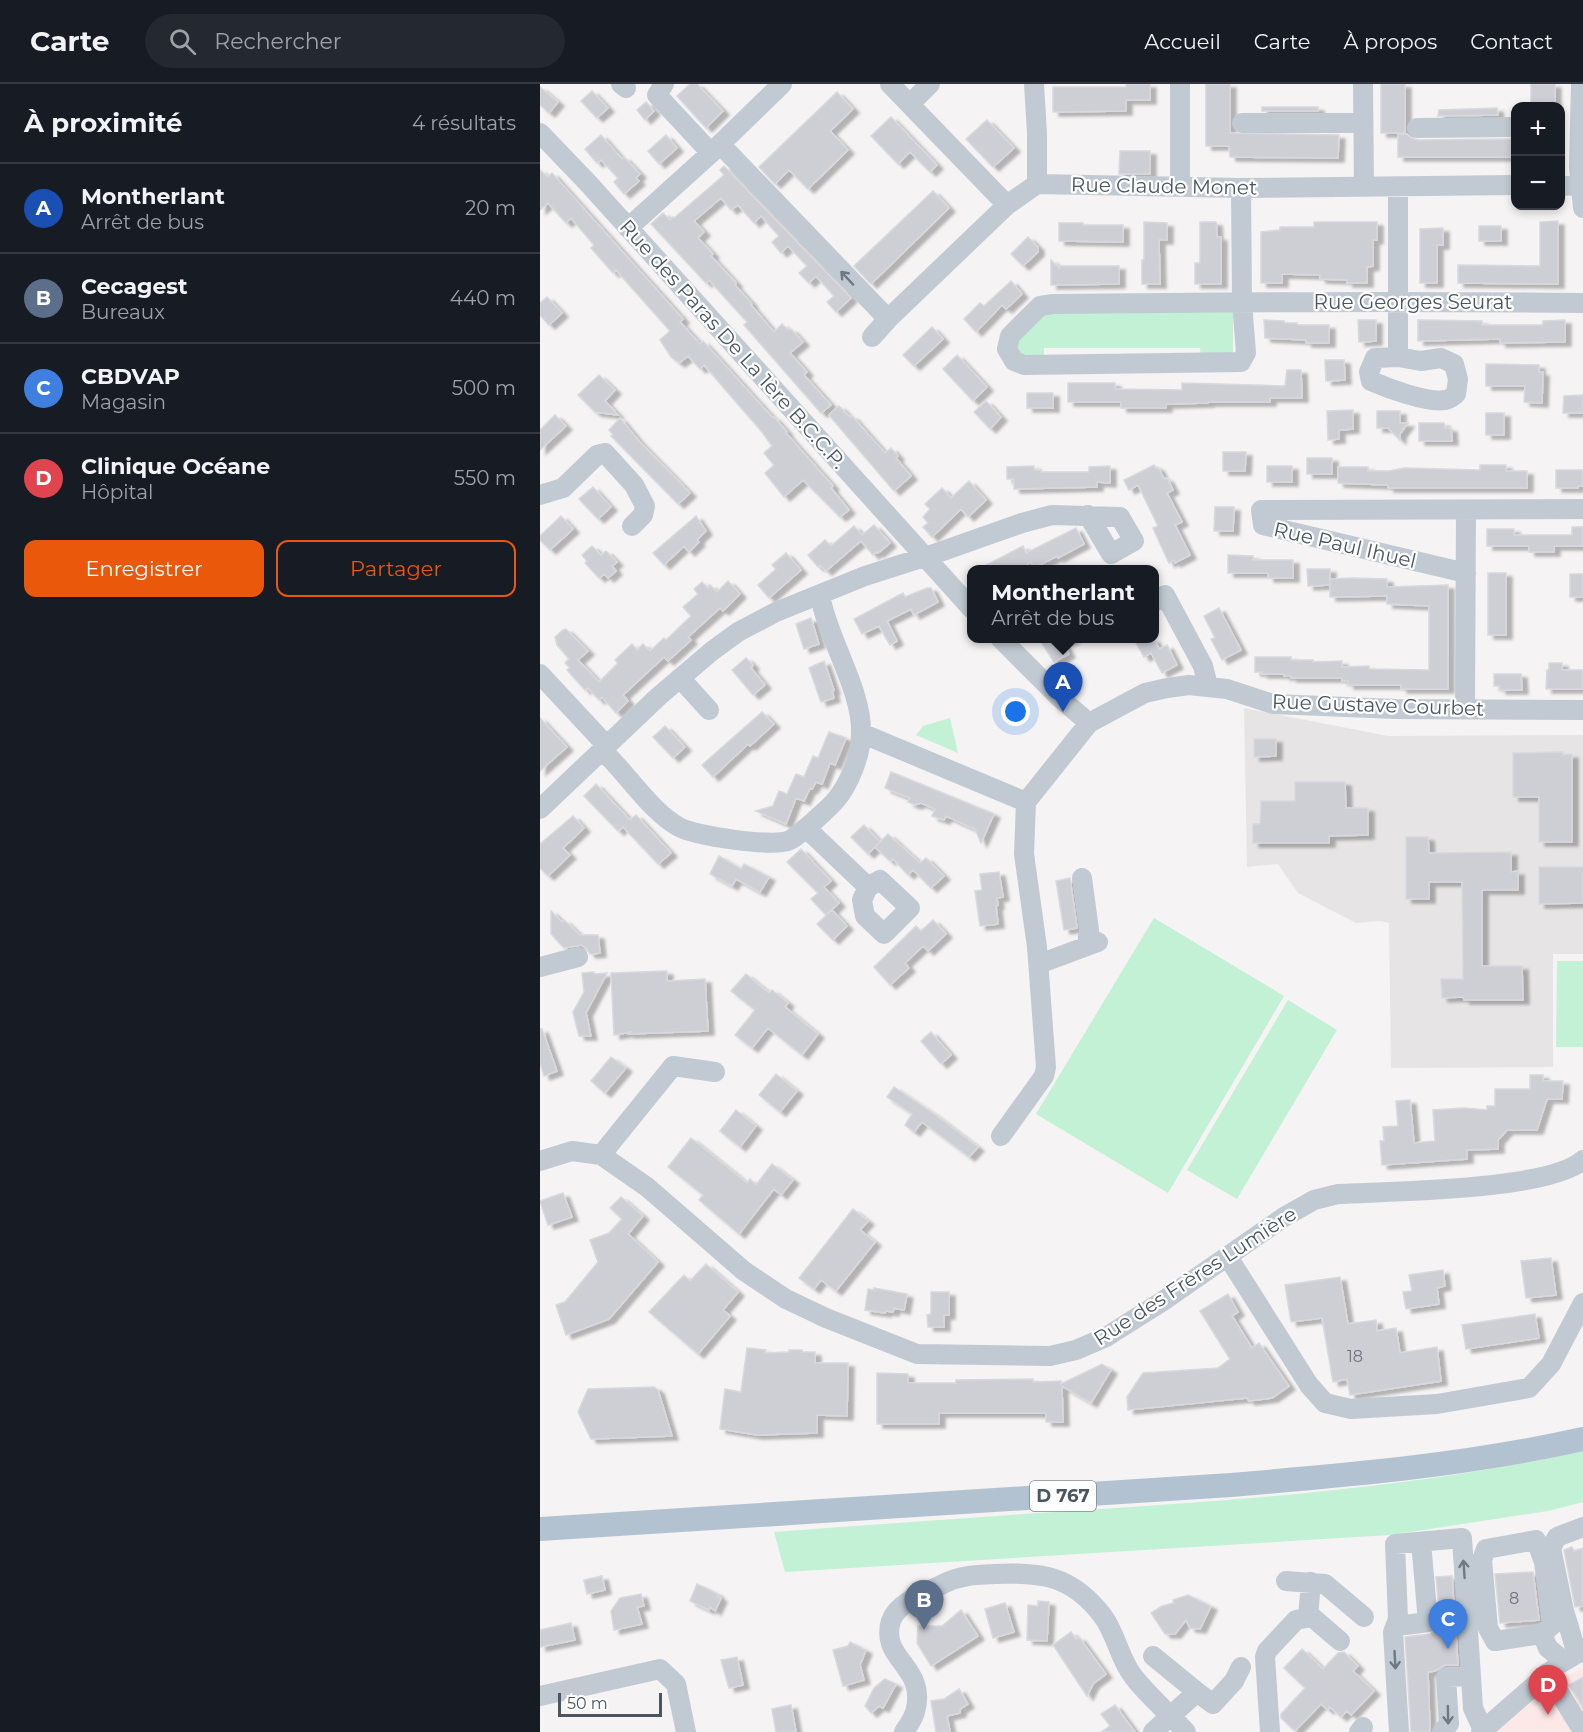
<!DOCTYPE html>
<html lang="fr">
<meta charset="utf-8">
<style>
body{margin:0;font-family:Montserrat,sans-serif;background:#242831;color:#f1f3f6}
.controls{position:absolute;right:18px;top:18px;display:grid;overflow:hidden;border-radius:12px;box-shadow:0 3px 9px #0003}
.controls button{width:54px;height:54px;display:grid;place-items:center;padding:0;border:0;border-bottom:2px solid #363941;background:#171b24;color:#f1f3f6;font:30px sans-serif}
.scale{position:absolute;left:18px;bottom:15px;width:104px;box-sizing:border-box;padding-left:6px;border:3px solid #4a5661;border-top:0;font-size:16px;line-height:21px;white-space:nowrap;color:#4a5661;-webkit-text-stroke:4px #fff;paint-order:stroke}
.you{position:absolute;left:476px;top:628px;width:21px;height:21px;margin:-15px;border:4px solid #fff;border-radius:50%;background:#1a73e8;box-shadow:0 0 0 9px #1a73e833}
.badge{display:grid;place-items:center;width:39px;height:39px;border-radius:50%;background:#ea580c;color:#fff;font-size:20px;font-weight:700}
.pin{position:absolute;translate:-50% -50px;filter:drop-shadow(0 2px 3px #0008)}
.pin::after{content:'';position:absolute;top:32px;width:21px;height:18px;background:inherit;clip-path:polygon(0 0,100% 0,50% 100%)}
.popup{position:absolute;left:427px;top:481px;width:192px;height:78px;box-sizing:border-box;display:grid;place-content:center;border-radius:12px;background:#171b24;filter:drop-shadow(0 2px 4px #0005);font-size:20px;white-space:nowrap;color:#9ea1a6}
.popup b{font-size:22px;color:#f1f3f6}
.popup::after{content:'';position:absolute;left:50%;top:100%;margin-left:-12px;border:12px solid transparent;border-top-color:#171b24}
.list{margin:0;padding:0;list-style:none}
h2{display:flex;justify-content:space-between;align-items:center;height:78px;margin:0;padding:0 24px;font-size:26px}
h2 small{font-size:20px;font-weight:400;color:#9ea1a6}
.list li{display:grid;grid-template-columns:39px 1fr auto;gap:18px;align-items:center;box-sizing:border-box;height:90px;padding:0 24px;border-top:2px solid #363941}
.list b{display:block;font-size:22px;white-space:nowrap}
.list p{margin:0;font-size:20px;white-space:nowrap;color:#9ea1a6}
.list em{font-size:20px;font-style:normal;color:#9ea1a6}
.actions{display:flex;gap:12px;padding:18px 24px}
.actions a{flex:1;padding:14px 0;border:2px solid #ea580c;border-radius:12px;text-align:center;font-size:21px;color:#ea580c}
.actions .main{background:#ea580c;color:#fff}
.icon{flex:none;width:33px;height:33px;fill:none;stroke:currentColor;stroke-width:2;stroke-linecap:round;stroke-linejoin:round}
.map{position:relative;flex:none;width:1043px;height:1648px;overflow:hidden}
header{display:flex;align-items:center;gap:36px;box-sizing:border-box;height:84px;padding:0 30px;background:#171b24;border-bottom:2px solid #363941}
header strong{font-size:28px}
nav{display:flex;gap:33px;margin-inline-start:auto;font-size:21px}
.search{width:420px;height:54px;background:#242831;display:flex;align-items:center;gap:15px;box-sizing:border-box;padding:0 21px;border-radius:33px;color:#9ea1a6;font-size:22px}
main{display:flex}
aside{flex:1;background:#171b24}
.map>svg:first-child{display:block}
.education{fill:#e6e4e5}
.medical{fill:#fce8e6}
.green{fill:#c3f1d5}
.building{fill:#cdcfd5;stroke:#d7d9de;stroke-width:1.5;filter:url(#shadow)}
.lines{fill:none;stroke-linecap:round;stroke-linejoin:round}
.minor{stroke:#c1cad2;stroke-width:20}
.major{stroke:#b3c2d1;stroke-width:24}
.oneway{stroke:#6e7983}
.labels{text-anchor:middle;dominant-baseline:central;stroke-width:4.5;stroke-linejoin:round;paint-order:stroke}
.number-label{font-size:16px;fill:#6b747e}
.shield{fill:#fff;stroke:#808990;stroke-width:1.5}
.shield-label{font-size:18px;font-weight:bold;fill:#4a5661}
.street-label{font-size:20px;fill:#4a5661;stroke:#fff}
</style>
<header>
<strong>Carte</strong>
<div class="search"><svg class="icon" aria-label="search" viewBox="0 0 24 24"><circle cx="10" cy="10" r="6"/><path d="M15 15l6 6"/></svg>Rechercher</div>
<nav><a>Accueil</a><a>Carte</a><a>À propos</a><a>Contact</a></nav>
</header>
<main>
<aside>
<h2>À proximité<small>4 résultats</small></h2>
<ul class="list">
<li><span class="badge" style="background:#1a4fb4">A</span><div><b>Montherlant</b><p>Arrêt de bus</p></div><em>20 m</em></li>
<li><span class="badge" style="background:#5c6f8a">B</span><div><b>Cecagest</b><p>Bureaux</p></div><em>440 m</em></li>
<li><span class="badge" style="background:#3f7fe0">C</span><div><b>CBDVAP</b><p>Magasin</p></div><em>500 m</em></li>
<li><span class="badge" style="background:#e0444e">D</span><div><b>Clinique Océane</b><p>Hôpital</p></div><em>550 m</em></li>
</ul>
<div class="actions"><a class="main">Enregistrer</a><a>Partager</a></div>
</aside>
<div class="map">
<svg width="1043" height="1648" viewBox="0 0 1043 1648">
<defs>
<filter id="shadow"><feDropShadow dx="6" dy="4" stdDeviation="1.5" flood-color="#0004"/></filter>
</defs>
<rect width="100%" height="100%" fill="#f5f3f3"/>
<path class="education" d="M704 624 848 652 1043 651V870H1013V983L851 984 849 839 840 837 816 839 758 809 738 780 707 783Z"/>
<path class="medical" d="M1043 1583V1648H954L992 1613Z"/>
<path class="green" d="M693 223V270L661 275 660 264H504V276L481 275 473 255 501 227Z
M410 634 418 669 376 651 383 642Z
M614 834 744 912 628 1109 496 1030Z
M1017 877H1043V963H1016Z
M748 916 797 946 697 1115 647 1086Z
M1043 1367V1418L1008 1427 850 1451 245 1488 234 1448C328 1441 421 1434 515 1428 692 1417 870 1405 1043 1367Z"/>
<path class="building" d="M150 0H157L183 27 166 44 137 12Z
M586 0H610V16H586V27L513 28V3H586Z
M666 0H690V49L799 51 798 74 690 73 689 62H666Z
M841 0H865V49H841Z
M991 0H1015V22H991Z
M0 3 18 18 9 29 0 21Z
M52 7 68 24 57 34 41 17Z
M297 8 313 25 290 47 308 66 268 105 249 86 235 100 219 83Z
M106 18 114 27 105 36 97 26Z
M722 23H778V27H722Z
M957 24 958 31 898 32 899 26Z
M351 33 397 81 390 88 370 68 358 80 331 52Z
M447 36 474 64 453 83 426 55Z
M858 50H867L871 54 877 56 973 55V73H858Z
M61 51 82 75 84 73 100 90 96 94 99 97 84 110 74 98 78 94 61 76 57 79 45 65Z
M126 51 137 64 119 80 108 67Z
M580 67H610V90H579Z
M184 82 311 214 296 228 287 218 294 212 276 192 269 199 259 189 267 182 248 162 241 169 232 158 239 152 221 132 214 139 198 121 191 126 181 114 154 137 164 148 158 154 173 170 171 172 196 199 195 201 212 220 211 221 234 248 242 240 247 245 252 246 263 258 250 269 267 288 264 291 291 321 281 329 204 241 207 238 169 196 166 199 111 140 123 129 130 136 133 133 134 134 184 91 180 86Z
M0 86 8 93 12 89 143 235 140 238 160 260 163 257 233 334 234 333 247 348 246 349 293 402 291 404 309 426 300 433 263 396 244 413 225 389 234 381 224 369 232 362 222 348 164 281 160 285 148 272 139 279 131 273 120 256 130 247 76 186 73 189 51 164 54 161 31 134 26 139 8 119 0 126Z
M393 107 409 124 331 200 314 182Z
M1018 137V200L918 199V181L1000 182V138Z
M604 138 627 139V156H619L620 200H602V176H604Z
M660 138H676L677 153H681V200H655V179H660Z
M774 138H837V156H833V182L827 183V199H807V196L780 195V191L742 190V199H721V148L740 146V143H774Z
M519 139H543V141H583V158L519 157Z
M939 142H961V157H939Z
M903 144V161H897V199H880V145Z
M488 153 498 163V168L483 182 471 170Z
M511 176 519 184V182H579V200L511 201Z
M471 197 482 210 466 225 462 221 436 248 424 235 440 219 444 222Z
M7 213 22 229 9 241 0 231V219Z
M724 236 744 237 745 239H757V241H789V259H766V256L725 254Z
M818 236H836V257L819 258Z
M878 236 942 237V241H1003V237L1025 236V258L960 259V255L878 257Z
M392 243 403 255 374 282 363 271Z
M417 271 447 303 433 317 403 285Z
M785 276H804L805 296 786 297Z
M946 280 999 281V288H1003L1002 319 984 318 985 302H946Z
M747 286H761L762 314H730V318H668V319L626 320V324H581V318H528V299H575V305L642 306V299L745 302Z
M59 291 75 306 65 317 78 331 55 328 38 311Z
M487 309H513V324H487Z
M1043 311V329H1023L1024 312Z
M446 317 461 333 450 345 434 328Z
M299 322 310 333 312 332 345 369 351 364 358 372 356 374 371 392 354 407 289 331Z
M813 326V345L799 346V355L788 356 787 327Z
M837 327H860V339H868L860 350V356L848 344H837Z
M946 329H964V351H946Z
M15 331 26 342 0 366V346Z
M80 334 99 357 150 409 138 420 71 352 73 351 69 346Z
M879 339H904L905 344H911L912 357H879Z
M683 368H706L705 387H683Z
M767 374H792V390H767Z
M614 381 616 384 618 383 624 395 627 394 633 406 627 409 642 438 635 441 650 471 635 479 634 476 629 479 621 462 613 444 618 442 598 401 589 406 584 396Z
M940 381H966V387H987V404H848V401L798 399V383H828V387H849L864 384 940 386Z
M494 382V386H501V388H549V383L570 382V399L557 398V403L474 405V395H467V383Z
M727 382H752V398H727Z
M1016 386H1043V402H1038V404H1016Z
M429 397 446 416 428 433 421 425 392 453 383 443 388 439 383 433 390 425 385 420 402 404 411 414Z
M53 403 71 423 58 435 39 415Z
M675 423H694L693 447H674Z
M21 432 33 445 10 466 0 456V452Z
M156 432 166 447 157 456 159 458 149 468 144 462 124 481 113 469Z
M334 441 350 459 338 469 336 468 333 471 321 457 286 487 280 481 278 483 268 471 285 456 291 462 314 442 322 451Z
M1032 443H1043V462H1014V468H989V462H947V445H974V451H1032Z
M536 444 544 460 518 474 517 472 494 484 491 478 478 486H437L483 462 486 469Z
M52 462 61 471 66 467 77 478 72 482 76 487 68 494 64 490 59 494 45 479 47 477 42 471Z
M246 469 261 486 229 514 218 501 236 485 232 481Z
M688 471 713 472V476H753V494H728V489H688Z
M767 485H790V501L768 502Z
M948 489H966V551H948Z
M1030 490H1043V513H1030Z
M813 494 847 495V503L908 501V605H861V601H808V597H802V594H751V592H744V590H722V588H715V573H751V576H773V578L802 577V583L829 582V585L889 586V522L847 520V512L790 513V495Z
M188 497 200 510 183 527 180 524 148 553 151 556 128 577 124 573 83 611 88 617 76 629 62 613 59 616 48 604 45 606 27 586 30 584 25 579 29 575 17 561 15 553 23 546 26 545 48 567 38 576 59 598 78 579 75 576 92 560 97 566 103 560 110 567 124 554 126 556 151 532 143 523 158 510 154 505 162 498 168 504 170 501 177 508Z
M387 504H391L398 518 374 531 371 525 347 537 357 557 350 561 339 542 322 550 314 535 363 509 365 513Z
M679 524 701 566 682 576 671 555 675 554 664 532Z
M271 534 279 560 264 565 256 540Z
M499 555H534L523 559 529 570 514 578Z
M594 555H614L619 565 627 561 637 581 622 589 611 569 604 573Z
M206 574 213 581 211 584 225 601 213 611 192 586Z
M284 577 294 606 292 607 294 614 281 618 269 584Z
M1009 579H1022V586H1043V605H1006L1007 586H1009Z
M954 590H981L982 606H960V602H954Z
M222 628 234 640 210 662 208 660 173 693 162 681Z
M0 634 27 663 0 687Z
M125 642 145 663 133 674 113 653Z
M289 648 306 654 295 681 290 679 282 700 276 698 272 705 270 704 264 717 256 714 246 740 216 727 233 722 239 707 247 710 256 690 264 693 273 672 278 674Z
M714 655H736V672L714 673Z
M1023 668V671L1032 670V758H999V713H973V669Z
M351 688 454 730 441 759 435 745 406 732 404 736 392 732 395 725 381 719 375 721 368 718 370 714 345 704Z
M755 698H805L806 724H828V751L789 752V759H713V740H720L721 717H755Z
M56 700 90 736 96 731 131 769 118 780 83 743 78 747 44 712Z
M33 732 44 744 23 764 30 771 8 792 0 784V760Z
M324 741 340 758 328 770 311 753Z
M348 750 380 779 386 774 404 792 391 804 373 786 368 791 353 775 350 777 335 763Z
M866 753H888L889 769 971 768V788L978 787V806H942V882H982L983 916H924L923 913 902 914 901 895H923L922 798H889V815H866Z
M261 765 291 797 284 803 299 819 286 831 271 815 278 809 247 778Z
M179 772 201 785 204 780 229 793 220 808 196 795 192 802 170 790Z
M999 783H1043V819L999 820Z
M459 788 463 813 457 814 458 821 456 822 458 840 440 842 435 807 442 806 440 790Z
M530 794 537 844 524 846 516 797Z
M292 826 307 842 293 856 277 840Z
M11 827 22 838 24 836 40 851H58L60 869 50 870 46 864 41 861 24 864 11 850Z
M393 836 406 850 388 867 383 862 365 879 369 884 350 901 334 883 376 842 381 847Z
M127 887V897L165 895 168 947 89 950 91 948 74 951 71 889Z
M54 888V890L67 889 46 929 51 952H39L33 928 44 908 42 889Z
M206 890 229 909 232 906 248 919 245 923 278 950 262 971 228 944 212 964 195 951 215 926 191 907Z
M0 945H2L17 987 4 992 0 979Z
M391 948 411 971 401 980 381 957Z
M71 973 86 984 65 1009 51 997Z
M236 990 257 1007 240 1028 219 1011Z
M990 991H1003V997H1023L1022 1015H1007L997 1046H967L958 1056V1065L927 1066V1075L842 1081 840 1057H844L843 1043 858 1042 856 1017 870 1016 874 1059 895 1057 893 1026 924 1024 947 1026V1022H955V1005H990Z
M354 1003 393 1029 438 1063 429 1073 382 1038 374 1048 365 1041 372 1030 347 1013Z
M196 1026 216 1042 200 1063 180 1047Z
M151 1054 207 1099 210 1095 216 1101 232 1080 253 1096 241 1111 234 1105 199 1150 159 1116 163 1111 128 1083Z
M23 1109 32 1133 8 1141 0 1117Z
M81 1113 103 1132 88 1150 118 1178 69 1235 26 1251 16 1221 25 1218 58 1178 50 1156 69 1149 82 1135 70 1124Z
M313 1125 328 1137 320 1146 335 1158 296 1207 281 1196 274 1205 259 1194Z
M1011 1174 1016 1211 986 1214 981 1177Z
M166 1180 198 1208 183 1226 190 1232 158 1270 109 1228 144 1191 150 1197Z
M903 1186 905 1202 897 1204 899 1220 866 1225 863 1208 872 1207 869 1191Z
M800 1193 808 1240 836 1236 837 1247 856 1244 860 1269 897 1263 901 1297 810 1311 807 1295 793 1298 782 1234 751 1238 745 1201Z
M334 1204 367 1210 364 1226 354 1224 353 1228 346 1227 345 1229 325 1226 328 1205 334 1206Z
M391 1208H409V1231H404V1243H388L387 1231 391 1230Z
M688 1210 698 1228 692 1232 712 1264 719 1259 749 1302 732 1314 709 1317 707 1314 588 1326 587 1313 603 1289 678 1284 690 1275 660 1227Z
M995 1230 999 1254 926 1265 922 1241Z
M207 1264 226 1266 225 1269 249 1268V1266H262V1268H275V1279H308L307 1332 277 1331V1349L217 1351 180 1345 185 1305 201 1308Z
M562 1280 571 1286 551 1319 522 1302 523 1338H506V1329H399V1340H337V1289L368 1290V1299H416V1296L493 1295V1298L521 1297V1300Z
M114 1303 118 1306 132 1352 51 1355 38 1328 48 1305Z
M1032 1463 1034 1467 1043 1464V1522L1035 1523 1024 1466Z
M993 1488 999 1536 960 1539 955 1490Z
M62 1492 65 1506 47 1510 44 1496Z
M912 1492 918 1581H905L895 1587 888 1588 890 1648H871L865 1553 890 1550 899 1543 900 1537 896 1493Z
M157 1500 178 1510 177 1512 181 1514 175 1527 170 1523 169 1526 150 1517Z
M101 1510 104 1522 97 1523 102 1540 74 1546 71 1527 80 1514Z
M648 1511 671 1522 660 1545 650 1544 646 1536 635 1550H625L611 1529 622 1522 634 1519 633 1516Z
M498 1517 509 1518 507 1557 487 1556 488 1521 498 1522Z
M465 1519 474 1548 453 1554 445 1525Z
M421 1526 438 1552 391 1582 377 1559 378 1542H402Z
M31 1539 35 1556 0 1563V1546Z
M531 1548 536 1555 539 1553 566 1590 553 1600 547 1612 513 1561Z
M310 1558 326 1566 320 1581 324 1596 303 1602 293 1566 308 1562Z
M762 1565 783 1585 798 1569 804 1568 818 1582 813 1587 834 1607 811 1631 807 1627 801 1633 790 1623 788 1626 781 1620 755 1647 741 1634V1630L765 1604 744 1584Z
M197 1573 203 1601 189 1604 181 1576Z
M1043 1593V1624L1029 1601Z
M345 1595 356 1600 343 1624 339 1622 331 1629 325 1622 334 1604Z
M419 1605 428 1620 420 1625V1629L407 1632 410 1648H396L391 1617 404 1615Z
M251 1621 256 1648H236L232 1625Z
M575 1621 595 1648H561L570 1642 561 1630Z"/>
<g class="lines">
<path class="minor" d="M81 0 86 4
M124 0 117 11 171 69
M350 0 467 121
M494 0 497 49V100
M640 0V102
M823 0 824 102
M1041 0 1039 83 1043 124
M370 20 390 0
M702 39H823
M877 44 975 43
M0 49 48 99 432 525
M180 60 348 235
M1020 102 1043 101
M858 103V273
M701 104 702 218 706 269 701 278 484 281 474 277 467 265 470 252 500 222 513 220C689 218 866 217 1043 219
M88 144 171 69 242 0
M332 253 348 235 467 121 497 100 701 104 975 101
M858 273 881 277 901 274 914 280 918 295 916 310C912 313 909 316 904 316 887 319 847 304 831 297L829 288 835 274Z
M0 411 23 404 57 371 65 369 94 401 105 422 103 431 92 442
M926 489 723 441 721 426 1043 425
M614 518 625 511 663 582 668 602
M460 554 520 614 549 639 605 609 627 604 649 601 687 605 733 620 856 625 1043 626
M0 590 67 662
M140 594 169 626
M925 625 926 426
M321 649 486 718 484 770 497 863 506 983 504 992 461 1052
M62 666C86 688 111 728 139 743 156 752 234 764 250 756 258 752 265 744 272 739 279 732 288 725 295 717 309 701 321 671 321 650 323 607 287 554 280 511
M486 718 549 639
M0 725 119 612 172 567 198 548 236 528 325 492 397 469 482 439 512 431 580 433 594 457 571 470 548 431
M266 744 328 803
M542 794 549 846 547 861
M340 796 370 824 344 850 325 832 322 816 328 803Z
M499 880 558 858
M0 883 38 873
M61 1071 133 982 175 988
M0 1077 32 1067 61 1071 107 1103 204 1187 246 1215 286 1234 377 1270 510 1272 536 1266 566 1253 623 1217 744 1133 774 1116 798 1110C850 1107 1007 1107 1043 1076
M688 1173 769 1301 785 1319 811 1325 897 1320 989 1304 1011 1280 1043 1219
M746 1497 785 1500 824 1533
M768 1533 771 1498
M858 1535 865 1541 888 1538 881 1458
M1002 1550 955 1557 948 1544 942 1476 946 1465 996 1456 1004 1478 1012 1541 1002 1550 1008 1564 1024 1577
M1037 1570 1024 1527 1011 1464 1017 1453 1043 1443
M613 1572 657 1608
M1007 1589 1043 1647
M0 1612 120 1585 136 1600 146 1648
M364 1648C368 1642 373 1635 375 1628 388 1582 339 1576 351 1537 358 1517 388 1508 405 1499 421 1491 437 1491 454 1490 501 1488 531 1491 562 1531 576 1549 579 1574 593 1592 608 1612 629 1629 646 1648
M613 1648 657 1608 673 1620 694 1597 701 1583
M730 1648 725 1573 727 1567 756 1536 772 1533 800 1557
M819 1648 823 1643
M859 1648 853 1548 858 1535 855 1460 922 1454 933 1624 943 1646
M902 1648 909 1640 906 1593 931 1592
M941 1648 1018 1581 1035 1571"/>
<path class="major" d="M0 1445 691 1401C809 1391 927 1381 1043 1355"/>
</g>
<defs><path id="oneway-shaft" d="M-6 0H5M1.5-3L5.5 0L1.5 3" fill="none" stroke-width="1.6" stroke-linecap="round" stroke-linejoin="round" transform="scale(1.5)"/></defs>
<g class="oneway">
<use href="#oneway-shaft" transform="translate(307 194) rotate(-133)"/>
<use href="#oneway-shaft" transform="translate(924 1485) rotate(-94)"/>
<use href="#oneway-shaft" transform="translate(855 1576) rotate(87)"/>
<use href="#oneway-shaft" transform="translate(908 1631) rotate(89)"/>
</g>
<g class="labels">
<g class="number-label">
<text x="815" y="1272">18</text>
<text x="974" y="1514">8</text>
</g>
<rect class="shield" x="490" y="1397" width="66" height="30" rx="4.5"/>
<g class="shield-label">
<text x="523" y="1412">D 767</text>
</g>
<g class="street-label">
<text transform="translate(624 102) rotate(1)">Rue Claude Monet</text>
<text x="873" y="218">Rue Georges Seurat</text>
<text transform="translate(193 260) rotate(48)">Rue des Paras De La 1ère B.C.C.P.</text>
<text transform="translate(805 461) rotate(13)">Rue Paul Ihuel</text>
<text transform="translate(838 621) rotate(2)">Rue Gustave Courbet</text>
<text transform="translate(655 1192) rotate(-33)">Rue des Frères Lumière</text>
</g>
</g>
</svg>
<div class="controls">
<button>+</button>
<button>−</button>
</div>
<div class="scale">50 m</div>
<div class="you"></div>
<div class="pin badge" style="left:523px;top:628px;background:#1a4fb4">A</div>
<div class="popup"><b>Montherlant</b>Arrêt de bus</div>
<div class="pin badge" style="left:384px;top:1546px;background:#5c6f8a">B</div>
<div class="pin badge" style="left:908px;top:1565px;background:#3f7fe0">C</div>
<div class="pin badge" style="left:1008px;top:1631px;background:#e0444e">D</div>
</div>
</main>
